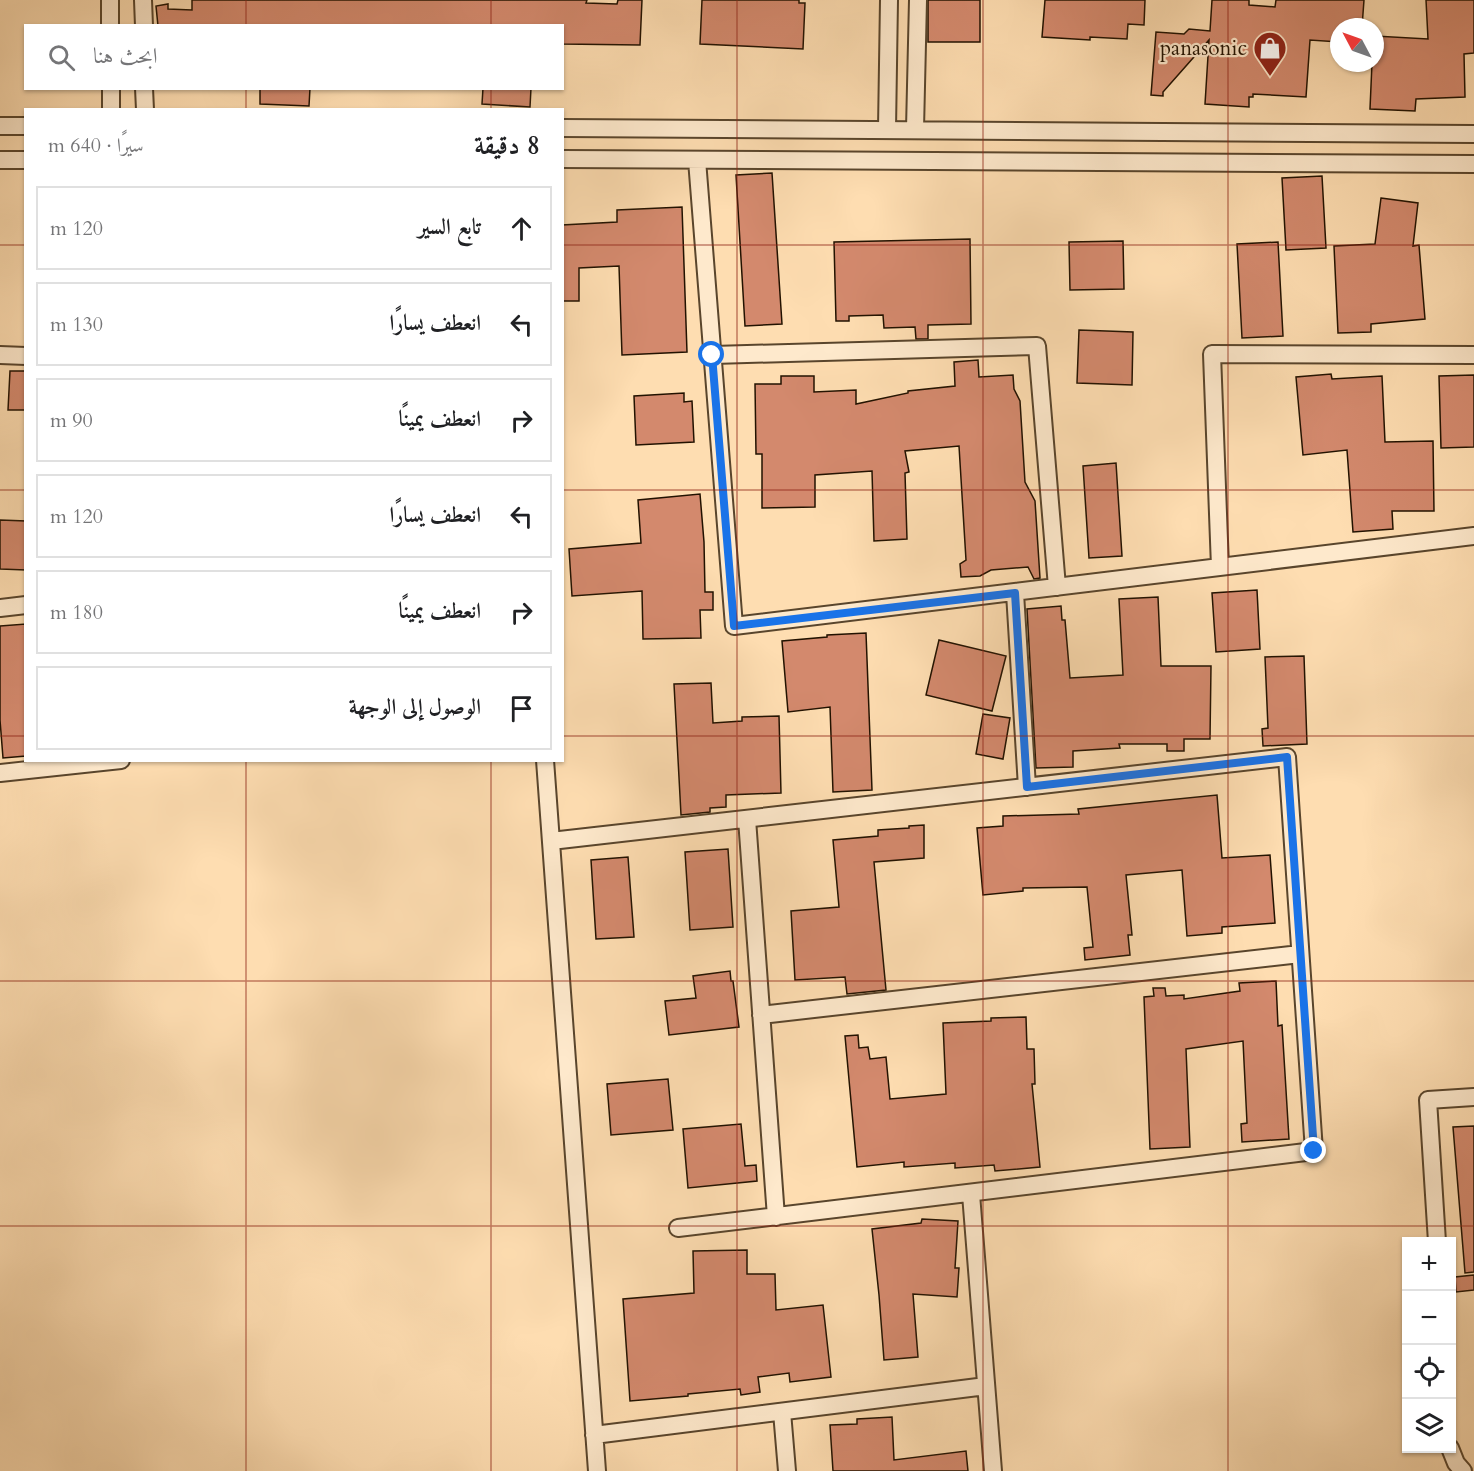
<!DOCTYPE html>
<html lang="ar">
<meta charset="utf-8">
<style>
body{margin:0;font-family:Cardo,Amiri,serif;background:#f6f6f6;color:#202124;direction:rtl}
.controls{position:absolute;right:18px;bottom:18px;display:grid;overflow:hidden;border-radius:0px;box-shadow:0 2px 4px #0004}
.controls button{width:54px;height:54px;display:grid;place-items:center;padding:0;border:0;border-bottom:2px solid #e0e0e0;background:#fff;color:#202124;font:30px sans-serif}
.compass{position:absolute;left:1330px;top:18px;width:54px;height:54px;border-radius:50%;background:#fff;box-shadow:0 2px 4px #0004;rotate:311deg}
.stop{position:absolute;width:18px;height:18px;margin:-14px;border:4px solid #1a73e8;border-radius:50%;background:#fff}
.stop.end{background:#1a73e8;border-color:#fff;box-shadow:0 2px 6px #0008}
.list{margin:0;padding:0;list-style:none}
h2{display:flex;justify-content:space-between;align-items:center;height:78px;margin:0;padding:0 24px;font-size:26px}
h2 small{font-size:20px;font-weight:400;color:#757577}
.list li{display:grid;grid-template-columns:39px 1fr auto;gap:18px;align-items:center;box-sizing:border-box;height:84px;margin:0 12px 12px;padding:0 12px;border:2px solid #e0e0e0;border-radius:0px}
.list b{display:block;font-size:22px;white-space:nowrap}
.list em{font-size:20px;font-style:normal;color:#757577}
.icon{flex:none;width:33px;height:33px;fill:none;stroke:currentColor;stroke-width:2;stroke-linecap:round;stroke-linejoin:round}
.map{position:relative;flex:none;width:1474px;height:1471px;overflow:hidden;direction:ltr}
.search{position:absolute;background:#fff;box-shadow:0 2px 4px #0004;left:24px;top:24px;width:540px;height:66px;display:flex;align-items:center;gap:15px;box-sizing:border-box;padding:0 21px;border-radius:0px;color:#757577;font-size:22px}
.panel{position:absolute;background:#fff;box-shadow:0 2px 4px #0004;left:24px;top:108px;width:540px;height:654px;border-radius:0px;direction:rtl}
.map>svg:first-child{display:block}
.building{fill:#d3896d;stroke:#221200;stroke-width:1.5}
.lines{fill:none;stroke-linecap:round;stroke-linejoin:round}
.street-casing{stroke:#59452c;stroke-width:20}
.street{stroke:#fee9cc;stroke-width:16}
.route{stroke:#1a73e8;stroke-width:8}
.grid{fill:none;stroke:#8f2418;stroke-width:1.5;stroke-opacity:0.55}
.labels{text-anchor:middle;dominant-baseline:central;stroke-width:4.5;stroke-linejoin:round;paint-order:stroke}
.poi-label{font-size:21px;fill:#221200;stroke:#fee9cc;text-anchor:end}
</style>
<div class="map">
<svg width="1474" height="1471" viewBox="0 0 1474 1471">
<rect width="100%" height="100%" fill="#feddb1"/>
<filter id="stains"><feTurbulence type="fractalNoise" baseFrequency=".00333" numOctaves="4"/><feColorMatrix values="0 0 0 0 .2 0 0 0 0 .09 0 0 0 0 .02 0 0 0 .5 -.17"/></filter>
<radialGradient id="worn" r=".72"><stop offset=".6" stop-color="#630" stop-opacity="0"/><stop offset="1" stop-color="#630" stop-opacity=".3"/></radialGradient>
<path class="building" d="M192 0H587L586 3 617 4 618 0H642L640 45 562 44V26H158L156 6 168 4V9L192 10Z
M702 0H799V3H805L803 49 700 44Z
M928 0H980V42H928Z
M1045 0H1145L1144 25 1128 24 1127 39 1090 37V40L1042 37Z
M1212 0H1249V5L1275 7 1276 0H1364L1362 27H1339V42L1310 40 1306 97 1253 94V97H1249V107L1205 104 1209 40 1163 92V96L1151 95 1156 32 1184 34 1189 29 1210 31Z
M1426 0H1474V53L1464 54 1465 97 1416 99 1415 111 1370 109 1372 63H1375V36L1428 39Z
M260 88H310L309 106 260 104Z
M483 88H531L530 107 482 104Z
M772 173 782 324 745 326 736 175Z
M1322 176 1326 248 1286 250 1282 178Z
M1381 198 1418 203 1413 246 1419 245 1425 319 1371 324V332L1338 333 1334 246 1375 244Z
M682 207 687 352 622 355 619 266 579 268V301H562V225L617 222V210Z
M970 239 971 324 928 325V339H916L915 327 884 328 883 315 849 316V321H836L834 242Z
M1123 241 1124 289 1070 290 1069 242Z
M1278 242 1283 336 1242 338 1237 244Z
M1079 330 1133 332 1132 385 1077 383Z
M978 360 979 377 1013 375 1014 389 1020 401 1025 482 1035 501 1040 578 1034 579 1028 567 991 570 980 576 961 577 960 564 966 560 959 446 905 451 909 472 905 473 907 539 874 541 872 471 815 475V507L762 508V454H756L755 384H781V376H814V392L856 390V404L908 393V391L955 386 954 362Z
M10 371H26V410H8Z
M1331 374 1332 379 1382 376 1385 442 1433 441 1434 511H1392L1393 529 1353 532 1347 450 1303 455 1296 377Z
M1474 375V447L1441 448 1439 376Z
M684 393V402L692 401 694 442 636 445 634 396Z
M1116 463 1122 556 1089 558 1083 466Z
M700 494 704 542 705 592H713V610H700L701 638 643 639 642 591 572 596 569 549 641 543 638 500Z
M0 520 26 521V570L0 569Z
M1257 590 1260 649 1216 652 1212 593Z
M1158 597 1161 666H1211L1210 739H1184V751H1167V744H1119L1120 748 1073 751V767L1036 768 1027 609 1061 606 1062 620H1065L1070 678 1123 675 1119 599Z
M26 624V756L3 758 0 720V626Z
M866 633 872 790 833 792 830 707 788 712 782 641 827 637V635Z
M939 640 1006 656 992 711 926 695Z
M1304 656 1307 744 1263 746 1262 729 1268 728 1265 657Z
M711 683 713 723 742 721V717L779 716 781 793 726 795V807L710 808V812L681 815 674 684Z
M983 714 1010 718 1003 759 976 754Z
M1217 795 1222 858 1270 855 1275 923 1222 927V933L1187 936 1182 870 1126 875 1132 935H1128L1130 955 1085 960 1084 948 1093 947 1087 887 1023 888V891L983 895 977 828 1003 826V816L1079 814 1078 809Z
M924 825V858L874 862 886 990 847 994 845 977 795 980 791 911 839 907 833 840 878 836V830L909 828V826Z
M728 849 733 927 690 930 685 852Z
M628 857 634 937 596 939 591 860Z
M730 971 731 981H733L739 1027 669 1035 665 1001 696 998 693 976Z
M1276 981 1278 1026 1282 1025 1289 1139 1242 1142 1241 1124 1247 1123 1243 1041 1186 1049 1190 1147 1150 1149 1144 997 1154 996 1153 988H1165L1166 996 1184 995V999L1240 991 1239 983Z
M1026 1017 1027 1049H1034L1035 1084H1032L1040 1167 995 1171 994 1165 955 1168V1163L904 1167V1162L857 1167 845 1036 858 1035 859 1048 868 1047 870 1059 886 1057 890 1099 946 1094 943 1023 991 1021V1018Z
M668 1079 673 1130 611 1135 607 1084Z
M741 1124 745 1166 756 1165 757 1181 688 1188 683 1129Z
M1474 1126V1272L1465 1273 1453 1127Z
M922 1219 958 1221 955 1268H959L957 1297 913 1294 918 1357 884 1360 879 1295 872 1229 921 1223Z
M747 1250V1274H775L776 1310 823 1305 831 1377 790 1382 789 1373 758 1377 760 1392 741 1395 740 1389 688 1394V1396L630 1401 623 1299 694 1293 693 1251Z
M1474 1275V1290L1456 1292 1455 1277Z
M892 1417 894 1460 966 1451 968 1471H833L830 1425 857 1424V1419Z"/>
<g class="lines">
<defs>
<path id="street" d="M110 0V26
M143 0 144 26
M111 88V110
M144 88 145 110
M0 126H26
M562 128 1474 134
M887 129 889 0
M915 129 918 0
M562 159 1474 164
M0 160H26
M697 160 734 626 1474 536
M0 355 26 356
M713 355 1037 346 1057 587
M1220 567 1212 354 1474 355
M1015 593 1027 787
M0 608 26 605
M545 760 597 1471
M0 773 121 760
M747 819 776 1217
M551 841 1287 757 1314 1151 678 1228
M761 1015 1300 954
M971 1194 993 1471
M1437 1242 1428 1100 1474 1097
M782 1412 787 1471
M594 1435 986 1386
M1450 1448 1456 1463 1463 1471"/>
</defs>
<use href="#street" class="street-casing"/>
<use href="#street" class="street"/>
</g>
<g class="lines">
<path class="route" d="M712 355 734 626 1015 593 1027 787 1287 757 1314 1151"/>
</g>
<path class="grid" d="M246 0V26M491 0V26M737 0V1471M983 0V1471M1228 0V1471M246 88V110M491 88V110M0 245H26M562 245H1474M0 490H26M562 490H1474M0 736H26M562 736H1474M246 760V1471M491 760V1471M0 981H1474M0 1226H1474"/>
<defs>
<symbol id="shop-pin" viewBox="-11 -11 22 30"><path d="M0 17L-7.5 6A9.5 9.5 0 1 1 7.5 6Z" fill="#8f2418" stroke="#fee9cc"/><path d="M-5-2.5h2.3a2.7 3.5 0 0 1 5.4 0H5L5.5 6h-11ZM-1.5-2.5h3a1.5 2.3 0 0 0-3 0Z" fill="#fff"/></symbol>
</defs>
<g fill-rule="evenodd">
<use href="#shop-pin" x="1251" y="29" width="38" height="52"/>
</g>
<g class="labels">
<g class="poi-label">
<text x="1247" y="48">panasonic</text>
</g>
</g>
<rect width="100%" height="100%" filter="url(#stains)"/>
<rect width="100%" height="100%" fill="url(#worn)"/>
</svg>
<div class="controls">
<button>+</button>
<button>−</button>
<button><svg class="icon" aria-label="locate" viewBox="0 0 24 24"><circle cx="12" cy="12" r="6"/><path d="M12 2v4M12 18v4M2 12h4M18 12h4"/></svg></button>
<button><svg class="icon" aria-label="layers" viewBox="0 0 24 24"><path d="M12 4l9 5-9 5-9-5zM3 14l9 5 9-5"/></svg></button>
</div>
<svg class="compass" viewBox="-18 -18 36 36"><path d="M0-13l5 13h-10z" fill="#e53935"/><path d="M0 13l5-13h-10z" fill="#757577"/></svg>
<div class="stop" style="left:712px;top:355px"></div>
<div class="stop end" style="left:1314px;top:1151px"></div>
<div class="search"><svg class="icon" aria-label="search" viewBox="0 0 24 24"><circle cx="10" cy="10" r="6"/><path d="M15 15l6 6"/></svg>ابحث هنا</div>
<section class="panel">
<h2>8 دقيقة<small>سيرًا · 640 m</small></h2>
<ul class="list">
<li><svg class="icon" aria-label="ahead" viewBox="0 0 24 24"><path d="M12 20V5M6 11l6-6 6 6"/></svg><div><b>تابع السير</b></div><em>120 m</em></li>
<li><svg class="icon" aria-label="left" viewBox="0 0 24 24"><path d="M17 20v-9H6M10 6l-5 5 5 5"/></svg><div><b>انعطف يسارًا</b></div><em>130 m</em></li>
<li><svg class="icon" aria-label="right" viewBox="0 0 24 24"><path d="M7 20v-9h11M14 6l5 5-5 5"/></svg><div><b>انعطف يمينًا</b></div><em>90 m</em></li>
<li><svg class="icon" aria-label="left" viewBox="0 0 24 24"><path d="M17 20v-9H6M10 6l-5 5 5 5"/></svg><div><b>انعطف يسارًا</b></div><em>120 m</em></li>
<li><svg class="icon" aria-label="right" viewBox="0 0 24 24"><path d="M7 20v-9h11M14 6l5 5-5 5"/></svg><div><b>انعطف يمينًا</b></div><em>180 m</em></li>
<li><svg class="icon" aria-label="arrive" viewBox="0 0 24 24"><path d="M6 21V4h12l-3 4 3 4H6"/></svg><div><b>الوصول إلى الوجهة</b></div></li>
</ul>
</section>
</div>
